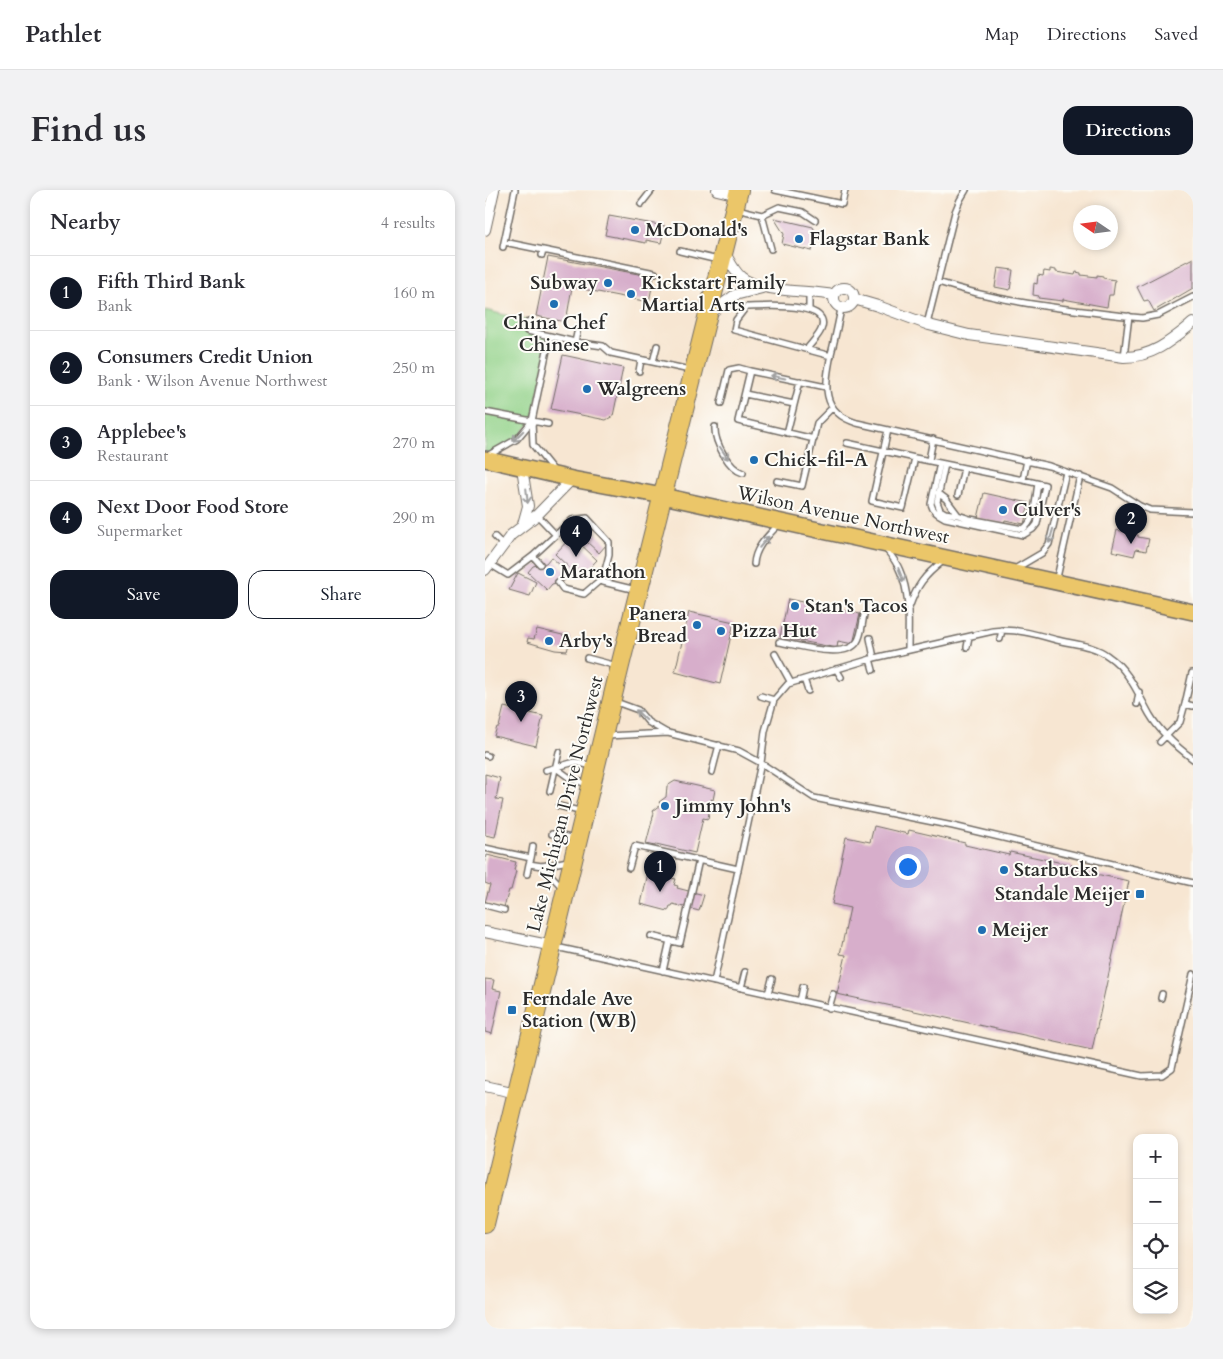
<!DOCTYPE html>
<meta charset="utf-8">
<style>
body{margin:0;font-family:Cardo,serif;background:#f2f2f3;color:#2b2b33}
.controls{position:absolute;right:15px;bottom:15px;display:grid;overflow:hidden;border-radius:10px;box-shadow:0 2px 8px #0003}
.controls button{width:45px;height:45px;display:grid;place-items:center;padding:0;border:0;border-bottom:1px solid #e1e1e2;background:#fff;color:#2b2b33;font:25px sans-serif}
.compass{position:absolute;left:588px;top:15px;width:45px;height:45px;border-radius:50%;background:#fff;box-shadow:0 2px 8px #0003;rotate:283deg}
.you{position:absolute;left:422px;top:676px;width:18px;height:18px;margin:-12px;border:4px solid #fff;border-radius:50%;background:#1a73e8;box-shadow:0 0 0 8px #1a73e833}
.badge{display:grid;place-items:center;width:32px;height:32px;border-radius:50%;background:#111827;color:#fff;font-size:16px;font-weight:700}
.pin{position:absolute;translate:-50% -41px;filter:drop-shadow(0 1px 2px #0008)}
.pin::after{content:'';position:absolute;top:26px;width:18px;height:15px;background:inherit;clip-path:polygon(0 0,100% 0,50% 100%)}
.list{margin:0;padding:0;list-style:none}
h2{display:flex;justify-content:space-between;align-items:center;height:65px;margin:0;padding:0 20px;font-size:21px}
h2 small{font-size:16px;font-weight:400;color:#7c7c81}
.list li{display:grid;grid-template-columns:32px 1fr auto;gap:15px;align-items:center;box-sizing:border-box;height:75px;padding:0 20px;border-top:1px solid #e1e1e2}
.list b{display:block;font-size:19px;white-space:nowrap}
.list p{margin:0;font-size:16px;white-space:nowrap;color:#7c7c81}
.list em{font-size:16px;font-style:normal;color:#7c7c81}
.actions{display:flex;gap:10px;padding:15px 20px}
.actions a{flex:1;padding:11px 0;border:1px solid #111827;border-radius:15px;text-align:center;font-size:18px;color:#111827}
.actions .main{background:#111827;color:#fff}
.icon{flex:none;width:28px;height:28px;fill:none;stroke:currentColor;stroke-width:2;stroke-linecap:round;stroke-linejoin:round}
.map{position:relative;flex:none;width:708px;height:1139px;overflow:hidden;border-radius:15px}
header{display:flex;align-items:center;gap:30px;box-sizing:border-box;height:70px;padding:0 25px;background:#fff;border-bottom:1px solid #e1e1e2}
header strong{font-size:24px}
nav{display:flex;gap:28px;margin-inline-start:auto;font-size:18px}
.intro{display:flex;align-items:center;justify-content:space-between;box-sizing:border-box;height:120px;padding:0 30px}
h1{margin:0;font-size:35px}
.button{padding:12px 22px;border-radius:15px;background:#111827;color:#fff;font-size:18px;font-weight:700}
main{display:flex;gap:30px;padding:0 30px}
aside{flex:1;background:#fff;border-radius:15px;box-shadow:0 2px 8px #0003}
.map>svg:first-child{display:block}
.green{fill:#92d289;stroke:#5e7e5a}
.building{fill:#d7aecb}
.lines{fill:none;stroke-linecap:round;stroke-linejoin:round}
.lane-casing{stroke:#726c65;stroke-width:8}
.street-casing{stroke:#726c65;stroke-width:12}
.primary-casing{stroke:#726c65;stroke-width:18}
.highway-casing{stroke:#726c65;stroke-width:20}
.lane{stroke:#fff;stroke-width:5}
.street{stroke:#fff;stroke-width:10}
.primary{stroke:#ebc669;stroke-width:15}
.highway{stroke:#ebc669;stroke-width:18}
.oneway{stroke:#a0a0a0}
.poi-dot{fill:#1f6fb2;stroke:#fdfcf7;stroke-width:2}
.labels{text-anchor:middle;dominant-baseline:central;stroke-width:4;stroke-linejoin:round;paint-order:stroke}
.poi-label{font-size:19px;font-weight:bold;fill:#2b2b2b;stroke:#fdfcf7;text-anchor:start}
.street-label{font-size:19px;fill:#2b2b2b;stroke:#fdfcf7}
</style>
<header>
<strong>Pathlet</strong>
<nav><a>Map</a><a>Directions</a><a>Saved</a></nav>
</header>
<div class="intro"><h1>Find us</h1><a class="button">Directions</a></div>
<main>
<aside>
<h2>Nearby<small>4 results</small></h2>
<ul class="list">
<li><span class="badge">1</span><div><b>Fifth Third Bank</b><p>Bank</p></div><em>160 m</em></li>
<li><span class="badge">2</span><div><b>Consumers Credit Union</b><p>Bank · Wilson Avenue Northwest</p></div><em>250 m</em></li>
<li><span class="badge">3</span><div><b>Applebee's</b><p>Restaurant</p></div><em>270 m</em></li>
<li><span class="badge">4</span><div><b>Next Door Food Store</b><p>Supermarket</p></div><em>290 m</em></li>
</ul>
<div class="actions"><a class="main">Save</a><a>Share</a></div>
</aside>
<div class="map">
<svg width="708" height="1139" viewBox="0 0 708 1139">
<rect width="100%" height="100%" fill="#fdfcf7"/>
<filter id="ink" filterUnits="userSpaceOnUse"><feTurbulence type="fractalNoise" baseFrequency=".02" numOctaves="2"/><feDisplacementMap in="SourceGraphic" scale="10" xChannelSelector="R" yChannelSelector="G"/><feConvolveMatrix kernelMatrix="1 2 1 2 8 2 1 2 1" color-interpolation-filters="sRGB"/></filter>
<filter id="wash" filterUnits="userSpaceOnUse"><feTurbulence type="fractalNoise" baseFrequency=".0096" numOctaves="4" result="noise"/><feDisplacementMap in="SourceGraphic" scale="20" xChannelSelector="R" yChannelSelector="G"/><feGaussianBlur stdDeviation="1.12" result="paint"/><feColorMatrix in="noise" values="0 0 0 0 0 0 0 0 0 0 0 0 0 0 0 0 0 1.4 0 .05"/><feComposite in="paint" operator="in"/></filter>
<g filter="url(#wash)">
<rect width="100%" height="100%" fill="#f7e6d2"/>
<path class="green" d="M0 120 44 131 42 141 65 146 47 231 32 249 0 267Z"/>
<g id="blocks">
<path class="building" d="M124 26 180 36 176 53 161 50V53L120 45Z
M289 28 328 37 331 43 327 61 297 54 299 44Z
M63 67 169 87 164 112 87 97 81 132 51 126Z
M708 68V98L669 121 663 110 659 111 652 97Z
M513 78 528 80 525 100 510 97Z
M565 79 571 80V82L590 85 591 82 596 83V85L612 87V85L618 86V88L630 90 628 105H624L622 117 578 109V111L553 108 554 106 548 105 549 93 552 94 553 85 558 86 559 81 565 82Z
M78 165 138 178 128 226 121 230 66 219Z
M499 303 544 313 539 334 520 330 519 334 493 328Z
M99 332 122 354 114 363 90 341Z
M632 340 653 345V347L664 349 661 361 651 359 649 366 627 361Z
M87 346 112 370 95 388 70 364Z
M66 367 85 384 79 391 67 394 62 400 43 382 48 376 61 373Z
M33 383 51 392 45 406 24 400Z
M303 409 375 424 368 454 353 451 352 458 295 447Z
M204 422 249 432 235 494 190 482Z
M52 439 86 447 82 461 70 460 42 452 43 448 49 449Z
M19 517 58 526 51 556 9 546 12 537H14Z
M0 584 15 588 11 609 18 610 10 647 0 645Z
M190 591 230 600 228 610 226 609 223 629 218 628 210 663 171 654V656L161 654 169 623 168 621 176 615 174 612 181 607 182 596Z
M389 636 423 644 424 640 480 653V655L524 665 525 662 587 675V679L644 691 607 860 352 804 361 765 355 764 365 718 347 714 361 647 385 652Z
M2 665 31 672 29 680 31 681 26 700H24L19 717 0 712 5 695 0 693V676Z
M163 683 191 689 189 695 193 696 192 698 219 705 214 721 188 714 187 716H185L183 721 156 714Z
M0 789 9 790 7 799 16 801 7 844 0 842Z"/>
</g>
</g>
<g filter="url(#ink)">
<use href="#blocks" fill-opacity="0" stroke="#726c65" stroke-width="1"/>
<g class="lines">
<defs>
<path id="lane" d="M290 0 357 14 360 0
M156 14 167 0
M252 19 277 25 286 59
M277 25 294 17 318 22 330 30
M19 52 58 60
M18 57 30 0
M195 61 233 70
M57 65 58 60 170 83
M453 92C519 114 589 120 657 128L673 125 708 107
M324 119V102
M356 119C353 134 350 149 346 164 340 195 335 222 372 233L564 276 627 298 655 316 665 320 708 322
M44 131 42 141 65 146
M442 134 470 22 475 10 481 0
M90 152 92 143
M322 159C326 153 333 147 336 140 349 110 276 117 261 117L251 130 249 140 346 166
M639 167 644 126
M168 172 172 156
M154 181 156 170
M260 204 309 214
M236 213 244 180 254 178 265 181
M0 222 63 234
M47 231 65 146 90 152 118 156 126 163 205 180
M230 237C229 252 244 279 258 283
M302 243 315 191
M329 249 253 231 265 181 341 197
M362 253 430 268 418 318 387 311 403 240
M2 266 32 249 47 231 48 255 69 281
M430 268 538 290 542 270
M444 270 448 249
M455 273 446 314C448 322 453 324 460 328L538 345 548 339 552 334 560 295 538 290
M460 274 452 312 455 320 460 323 473 325 485 329 538 339C551 331 550 308 553 294
M292 291 317 296 332 233 347 218
M453 303 461 309 473 325
M473 305 479 278
M52 325 71 345
M10 347 18 355
M400 358C406 365 412 373 415 381 426 406 423 434 423 460
M48 366 87 330 102 328 124 352V365L117 392
M5 374 23 385 48 366 55 374
M269 374C270 357 283 346 294 334
M528 380 557 363 564 354 581 282
M73 392 78 399 99 404 114 391 151 400
M571 392 595 286
M424 418C432 395 439 386 458 371
M385 448 389 468
M515 449 517 440
M294 452C313 455 360 470 372 452 377 445 377 433 379 425
M482 457 484 447
M290 464 306 493
M102 468 132 476
M385 469 388 480
M351 479 356 487
M319 489 323 501
M276 506 289 510
M131 512 153 520 163 532 182 543
M652 514 654 502
M700 514 707 483H708
M121 546 183 543 254 561 276 573 229 792
M675 552 695 532 700 514 708 516
M0 565 3 566
M708 569C692 557 675 542 665 525 653 504 644 480 623 466 609 455 588 454 572 450 550 444 530 438 508 441L389 468 303 494 289 510 280 541 276 573 329 608 468 636 708 693
M71 578 86 589 103 594
M61 580 90 572 107 576
M227 582 234 555
M65 601 74 562
M74 616 98 622
M67 644 91 649
M0 658 46 668 44 674 57 676 83 671
M46 668 48 656
M57 676 77 697
M144 678 150 656 253 679
M42 684 44 674
M0 715 19 720
M166 746 195 753 214 670
M71 757 657 886 677 885 687 878 708 784
M178 781 185 750
M256 798 260 782
M283 804 287 789
M676 808 677 804
M315 811 318 797
M344 818 348 804"/>
<path id="street" d="M232 0 253 5
M0 40 9 0
M239 61C244 70 248 80 256 87 275 103 323 100 348 105
M349 108a10 10 0 1 1 20 0a10 10 0 1 1-20 0Z
M369 109 393 116 444 135 484 145 639 167C668 167 687 150 708 133
M224 124 250 105 277 98
M37 278 43 316 38 334
M0 380 26 345 52 325 87 289
M0 742 68 756
M0 896 32 903"/>
<path id="primary" d="M0 269 87 289 178 306 708 422"/>
<path id="highway" d="M0 1034 135 476 254 0"/>
</defs>
<use href="#lane" class="lane-casing"/>
<use href="#street" class="street-casing"/>
<use href="#primary" class="primary-casing"/>
<use href="#highway" class="highway-casing"/>
<use href="#lane" class="lane"/>
<use href="#street" class="street"/>
<use href="#primary" class="primary"/>
<use href="#highway" class="highway"/>
</g>
<defs><path id="oneway-shaft" d="M-6 0H5M1.5-3L5.5 0L1.5 3" fill="none" stroke-width="1.6" stroke-linecap="round" stroke-linejoin="round" transform="scale(1.25)"/></defs>
<g class="oneway">
<use href="#oneway-shaft" transform="translate(293 187) rotate(-168)"/>
<use href="#oneway-shaft" transform="translate(33 246) rotate(135)"/>
<use href="#oneway-shaft" transform="translate(239 263) rotate(56)"/>
<use href="#oneway-shaft" transform="translate(42 306) rotate(84)"/>
<use href="#oneway-shaft" transform="translate(566 346) rotate(106)"/>
<use href="#oneway-shaft" transform="translate(279 352) rotate(-50)"/>
<use href="#oneway-shaft" transform="translate(416 385) rotate(69)"/>
<use href="#oneway-shaft" transform="translate(156 525) rotate(-136)"/>
</g>
</g>
<g class="poi-dot">
<circle cx="150" cy="40" r="5"/>
<circle cx="314" cy="49" r="5"/>
<circle cx="123" cy="93" r="5"/>
<circle cx="146" cy="104" r="5"/>
<circle cx="69" cy="114" r="5"/>
<circle cx="102" cy="199" r="5"/>
<circle cx="269" cy="270" r="5"/>
<circle cx="518" cy="320" r="5"/>
<circle cx="65" cy="382" r="5"/>
<circle cx="310" cy="416" r="5"/>
<circle cx="212" cy="435" r="5"/>
<circle cx="236" cy="441" r="5"/>
<circle cx="64" cy="451" r="5"/>
<circle cx="180" cy="616" r="5"/>
<circle cx="519" cy="680" r="5"/>
<rect x="650" y="699" width="10" height="10" rx="2.5"/>
<circle cx="497" cy="740" r="5"/>
<rect x="22" y="815" width="10" height="10" rx="2.5"/>
</g>
<g class="labels">
<g class="poi-label">
<text x="160" y="40">McDonald's</text>
<text x="324" y="49">Flagstar Bank</text>
<text x="113" y="93" text-anchor="end">Subway</text>
<text x="156" y="93">Kickstart Family<tspan x="156" dy="22">Martial Arts</tspan></text>
<text x="69" y="133" text-anchor="middle">China Chef<tspan x="69" dy="22">Chinese</tspan></text>
<text x="112" y="199">Walgreens</text>
<text x="279" y="270">Chick-fil-A</text>
<text x="528" y="320">Culver's</text>
<text x="75" y="382">Marathon</text>
<text x="320" y="416">Stan's Tacos</text>
<text x="202" y="424" text-anchor="end">Panera<tspan x="202" dy="22">Bread</tspan></text>
<text x="246" y="441">Pizza Hut</text>
<text x="74" y="451">Arby's</text>
<text x="190" y="616">Jimmy John's</text>
<text x="529" y="680">Starbucks</text>
<text x="645" y="704" text-anchor="end">Standale Meijer</text>
<text x="507" y="740">Meijer</text>
<text x="37" y="809">Ferndale Ave<tspan x="37" dy="22">Station (WB)</tspan></text>
</g>
<g class="street-label">
<text transform="translate(358 325) rotate(12)">Wilson Avenue Northwest</text>
<text transform="translate(80 614) rotate(-76)">Lake Michigan Drive Northwest</text>
</g>
</g>
</svg>
<div class="controls">
<button>+</button>
<button>−</button>
<button><svg class="icon" aria-label="locate" viewBox="0 0 24 24"><circle cx="12" cy="12" r="6"/><path d="M12 2v4M12 18v4M2 12h4M18 12h4"/></svg></button>
<button><svg class="icon" aria-label="layers" viewBox="0 0 24 24"><path d="M12 4l9 5-9 5-9-5zM3 14l9 5 9-5"/></svg></button>
</div>
<svg class="compass" viewBox="-18 -18 36 36"><path d="M0-13l5 13h-10z" fill="#e53935"/><path d="M0 13l5-13h-10z" fill="#7c7c81"/></svg>
<div class="you"></div>
<div class="pin badge" style="left:175px;top:702px">1</div>
<div class="pin badge" style="left:646px;top:354px">2</div>
<div class="pin badge" style="left:36px;top:532px">3</div>
<div class="pin badge" style="left:91px;top:367px">4</div>
</div>
</main>
